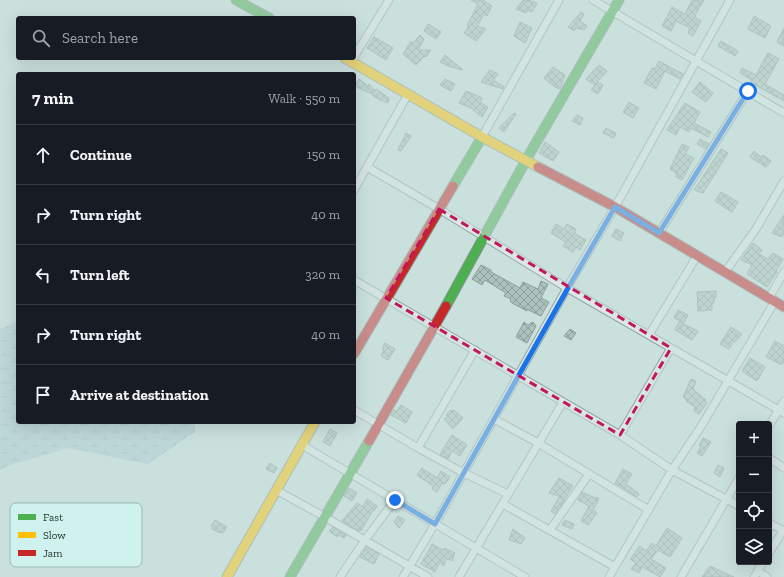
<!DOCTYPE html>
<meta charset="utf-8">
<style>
body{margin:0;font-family:"Zilla Slab",serif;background:#242831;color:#f1f3f6}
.controls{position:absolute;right:12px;bottom:12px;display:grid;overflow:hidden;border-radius:4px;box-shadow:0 4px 16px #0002}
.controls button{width:36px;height:36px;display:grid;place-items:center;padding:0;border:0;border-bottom:1px solid #363941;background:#171b24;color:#f1f3f6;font:20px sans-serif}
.stop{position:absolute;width:12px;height:12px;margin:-9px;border:3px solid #1a73e8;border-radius:50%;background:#fff}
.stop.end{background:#1a73e8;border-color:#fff;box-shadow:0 1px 4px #0008}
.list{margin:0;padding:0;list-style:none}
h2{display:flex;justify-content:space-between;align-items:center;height:52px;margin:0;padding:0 16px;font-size:17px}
h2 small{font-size:13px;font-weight:400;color:#9ea1a6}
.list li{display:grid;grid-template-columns:26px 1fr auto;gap:12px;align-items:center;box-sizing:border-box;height:60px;padding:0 16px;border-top:1px solid #363941}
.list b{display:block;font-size:15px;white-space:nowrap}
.list em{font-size:13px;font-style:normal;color:#9ea1a6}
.icon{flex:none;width:22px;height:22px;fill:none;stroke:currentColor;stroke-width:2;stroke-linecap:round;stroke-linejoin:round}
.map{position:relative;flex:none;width:784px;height:577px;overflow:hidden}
.search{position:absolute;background:#171b24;box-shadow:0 4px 16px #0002;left:16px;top:16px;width:340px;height:44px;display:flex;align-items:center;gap:10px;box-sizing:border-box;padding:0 14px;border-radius:4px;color:#9ea1a6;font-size:15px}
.panel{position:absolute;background:#171b24;box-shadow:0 4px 16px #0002;left:16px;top:72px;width:340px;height:352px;border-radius:4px}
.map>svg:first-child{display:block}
.wetland{fill:url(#wetland-marsh)}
.building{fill:url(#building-cross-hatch);stroke:#8aa099}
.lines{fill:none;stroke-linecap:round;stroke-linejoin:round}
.street-casing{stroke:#93a5a1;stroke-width:9}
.fast-casing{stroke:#839591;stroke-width:11}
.slow-casing{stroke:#839591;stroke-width:11}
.jam-casing{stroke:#839591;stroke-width:11}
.street{stroke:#dbe8e7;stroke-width:7}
.fast{stroke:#4caf50;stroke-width:9}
.slow{stroke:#ffc107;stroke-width:9}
.jam{stroke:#c62828;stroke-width:9}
.route{stroke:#1a73e8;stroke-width:5}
.marked{fill:none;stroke:#c2185b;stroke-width:3;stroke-dasharray:8 5;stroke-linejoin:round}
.key{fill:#cff2ee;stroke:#9ab8b4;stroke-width:1}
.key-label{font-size:11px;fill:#1d322b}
</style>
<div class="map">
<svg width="784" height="577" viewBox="0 0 784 577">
<defs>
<pattern id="wetland-marsh" width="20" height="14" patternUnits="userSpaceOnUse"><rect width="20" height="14" fill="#adcad1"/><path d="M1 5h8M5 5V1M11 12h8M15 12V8" fill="none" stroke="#94aeb4"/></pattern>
<pattern id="building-cross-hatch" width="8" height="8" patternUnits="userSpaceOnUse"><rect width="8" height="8" fill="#abc3bc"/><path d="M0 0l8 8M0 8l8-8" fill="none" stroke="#8b9f99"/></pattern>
</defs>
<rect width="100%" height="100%" fill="#cae0dd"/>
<path class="wetland" d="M18 320V422H195V432L148 464 68 448 13 464 0 470V328L2 329Z"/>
<path class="building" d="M471 0H483L492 6 487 16 484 14 477 26 486 29 476 41 464 33 469 26H467L478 4Z
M523 0H528L537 3 532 12 528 10 526 13 516 9Z
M692 0H704L694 17 701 21 693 36 688 33 690 28 676 21 671 31 662 26 672 7 685 14Z
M581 12 584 14 580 21 587 26 584 30 576 28 574 31 568 27Z
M754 16 771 26 765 38 748 29Z
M520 22 532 28 525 43 514 36Z
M428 24 441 32 436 39 424 31Z
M784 28V46L777 42Z
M420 35 424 39 418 50H431L426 57 425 56 416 65 403 54 411 41 413 43Z
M374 37 393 48 386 60 367 48Z
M721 41 738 51 735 56 718 46Z
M768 53 779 59 765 84 784 95V101L750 82 752 80 740 73 742 68 756 75Z
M445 55 463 70 448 66 440 62Z
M659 61 683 74 680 79 665 71 656 89 644 83 652 68 655 69Z
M599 65 607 71 597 82 603 85 598 94 591 90 595 85 586 79Z
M553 67 565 75 560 89 555 87 544 78Z
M490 70 498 74 493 80 504 87 503 89 481 82Z
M359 79 368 86 369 84 375 91 376 89 389 98 388 103 380 100 372 95 373 94 354 86Z
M445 79 455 84 451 91 440 85Z
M700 82 713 93 706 102 692 92Z
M466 91 482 98 480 102 488 107 482 117 471 108 459 103Z
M629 102 639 108 633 118 623 112Z
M685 103 700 112 694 123 711 132 708 137 691 128 689 132 680 127 676 135 667 130Z
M514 113 516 114 504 132 499 128Z
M577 115 583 118 580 125 572 121Z
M606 128 616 133 614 138 603 133Z
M406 133 411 136 401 151 398 150Z
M700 139 709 144 706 149 697 144Z
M545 142 559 152 553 161 539 153Z
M682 144 689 147 685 154 694 158 682 180 676 177 677 174 670 169Z
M721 149 728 153 703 193 694 190Z
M754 151 761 157 763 155 771 161 766 167 750 157Z
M721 192 738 202 732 212 715 201Z
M784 215V233L782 237 772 233Z
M556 224 564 229 567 224 576 229 574 233 586 240 580 250 576 247 573 252 563 246 566 242 551 233Z
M616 229 624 233 620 241 612 236Z
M753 243 762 250 759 254 768 259 773 253 783 259 776 271 777 272 767 287 747 274 752 265 741 260Z
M481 265 491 270V272L520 288 523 282 538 289 541 281 548 284 541 298 549 302 541 316 526 309 527 311 512 303 510 301 511 299 504 296 506 293 485 280 482 285 472 279Z
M716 291V297L714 298V303H712V310L698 311 697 292Z
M678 310 688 315 684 323 674 318Z
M524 322 528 325 533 322 536 326 527 343 516 337Z
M679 322 698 331 692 340 675 330Z
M731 327 742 334 735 342 734 341 729 349 720 344Z
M570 329 576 333 571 340 564 336Z
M775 341 784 346V361L782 365 766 357Z
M385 343 395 349 388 360 381 356 384 350 382 349Z
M750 358 765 367 757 381 742 371Z
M691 379 696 381 693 389 706 400 705 401 707 403 699 414 694 411 695 407 686 401 687 400 683 397Z
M401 405 412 412 406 423 391 415 394 410 397 411Z
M451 410 453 411 454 410 463 418 453 429 444 419 448 417 446 415Z
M330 429 337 433 330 446 323 442Z
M452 435 467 445 460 456 452 451 448 459 440 454Z
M703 438 711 442 702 456 697 453 701 447 699 446Z
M270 463 277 468 274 473 266 469Z
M718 465 724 468 720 477 714 473Z
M422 468 437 478 441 471 450 477 445 484 442 483 437 492 432 489 433 486 417 475Z
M623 469 632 474 626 484 639 494 637 497 615 483Z
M559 478 573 486 565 498 549 493Z
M349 488 357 493 352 501 344 496Z
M582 492 595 498 596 497 599 499 593 510 597 513 588 525 581 521 589 506 578 500Z
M559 497 565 500 555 514 551 511Z
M367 499 377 506 374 511 373 510 361 531 360 530 359 531 342 521 357 503 363 507Z
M398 516 405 520 399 528 394 522Z
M215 520 227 527 223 533 220 532V533L212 529 213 527 211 526Z
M565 520 574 524 572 529 562 525Z
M333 527 346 535 344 538 338 535 337 537 329 531Z
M667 528 682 538 670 557 658 550 651 559 666 568 660 577 644 568 642 567 639 573 631 569 636 563 630 559 640 546 646 551 652 543 656 546Z
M513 529 525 538 521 544 509 540Z
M432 544 443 550 444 548 455 553 452 561 447 558 443 566 440 562 435 572 421 564Z
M366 547 379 554 374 564 360 557Z
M710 566 734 577H702Z"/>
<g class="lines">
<defs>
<path id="street" d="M593 0 784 113
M354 57 389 0
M482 137 559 0
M367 167 439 209 567 288 784 413
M354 190 408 94
M659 233 748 91
M725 272 756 229 784 181
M354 280 620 435 672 470 739 506
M769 298 784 272
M649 335 697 256
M354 410 418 448 464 473 508 494
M494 419 538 443 649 510
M769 426 784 401
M620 435 671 348
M302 445 525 577
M418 448 475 350
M769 458 784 468
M276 490 325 517 428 577
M503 504 615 567
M769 523 784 531
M550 530 589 474
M769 553 783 531
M758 571 767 577
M340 577 365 540 395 500
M403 577 435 524 567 288 615 207 730 0
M459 577 563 402
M609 577 672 470 702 425 775 301
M681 577 739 478
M754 577 763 562"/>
<path id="fast" d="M236 0 269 18
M453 186 482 137
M446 306 526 160 619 0
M290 577 369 441"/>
<path id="slow" d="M345 58 482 137 538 167
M227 577 315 422"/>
<path id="jam" d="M538 167 615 207 784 307
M354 354 453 186
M369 441 446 306"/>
</defs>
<use href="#street" class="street-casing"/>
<use href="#fast" class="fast-casing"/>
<use href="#slow" class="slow-casing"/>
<use href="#jam" class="jam-casing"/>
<use href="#street" class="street"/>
<use href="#fast" class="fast"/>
<use href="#slow" class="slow"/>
<use href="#jam" class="jam"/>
</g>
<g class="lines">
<path class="route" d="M395 500 435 524 568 288 615 207 659 233 748 91"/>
</g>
<path d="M0 0H784V577H0ZM439 209 671 348 620 435 386 298Z" fill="#cae0dd" fill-opacity=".55" fill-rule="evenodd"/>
<path class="marked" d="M439 209 671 348 620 435 386 298Z"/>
<rect x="10" y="503" width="132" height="64" rx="6" class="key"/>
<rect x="18" y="514" width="18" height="6" fill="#4caf50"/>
<rect x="18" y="532" width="18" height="6" fill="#ffc107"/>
<rect x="18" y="550" width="18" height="6" fill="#c62828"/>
<g class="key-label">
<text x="43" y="521">Fast</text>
<text x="43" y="539">Slow</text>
<text x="43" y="557">Jam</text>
</g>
</svg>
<div class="controls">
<button>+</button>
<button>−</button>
<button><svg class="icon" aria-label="locate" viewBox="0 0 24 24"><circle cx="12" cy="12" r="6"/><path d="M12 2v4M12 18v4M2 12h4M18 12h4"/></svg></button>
<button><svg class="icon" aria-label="layers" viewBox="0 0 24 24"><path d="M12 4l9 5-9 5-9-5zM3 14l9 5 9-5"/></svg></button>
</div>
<div class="stop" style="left:748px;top:91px"></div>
<div class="stop end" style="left:395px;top:500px"></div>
<div class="search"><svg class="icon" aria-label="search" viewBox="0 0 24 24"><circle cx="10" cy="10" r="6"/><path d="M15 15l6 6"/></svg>Search here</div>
<section class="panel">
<h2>7 min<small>Walk · 550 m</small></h2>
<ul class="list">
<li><svg class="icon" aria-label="ahead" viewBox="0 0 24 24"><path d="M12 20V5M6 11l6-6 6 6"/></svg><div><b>Continue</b></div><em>150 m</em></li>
<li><svg class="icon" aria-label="right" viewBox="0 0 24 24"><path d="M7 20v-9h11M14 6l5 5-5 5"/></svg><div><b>Turn right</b></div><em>40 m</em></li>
<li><svg class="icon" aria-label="left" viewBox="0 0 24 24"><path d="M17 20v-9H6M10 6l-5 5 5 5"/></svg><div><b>Turn left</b></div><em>320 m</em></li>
<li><svg class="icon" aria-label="right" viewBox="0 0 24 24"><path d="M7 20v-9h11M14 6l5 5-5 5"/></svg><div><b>Turn right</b></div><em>40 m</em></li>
<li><svg class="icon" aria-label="arrive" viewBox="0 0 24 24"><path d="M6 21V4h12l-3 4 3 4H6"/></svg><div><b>Arrive at destination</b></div></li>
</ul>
</section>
</div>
